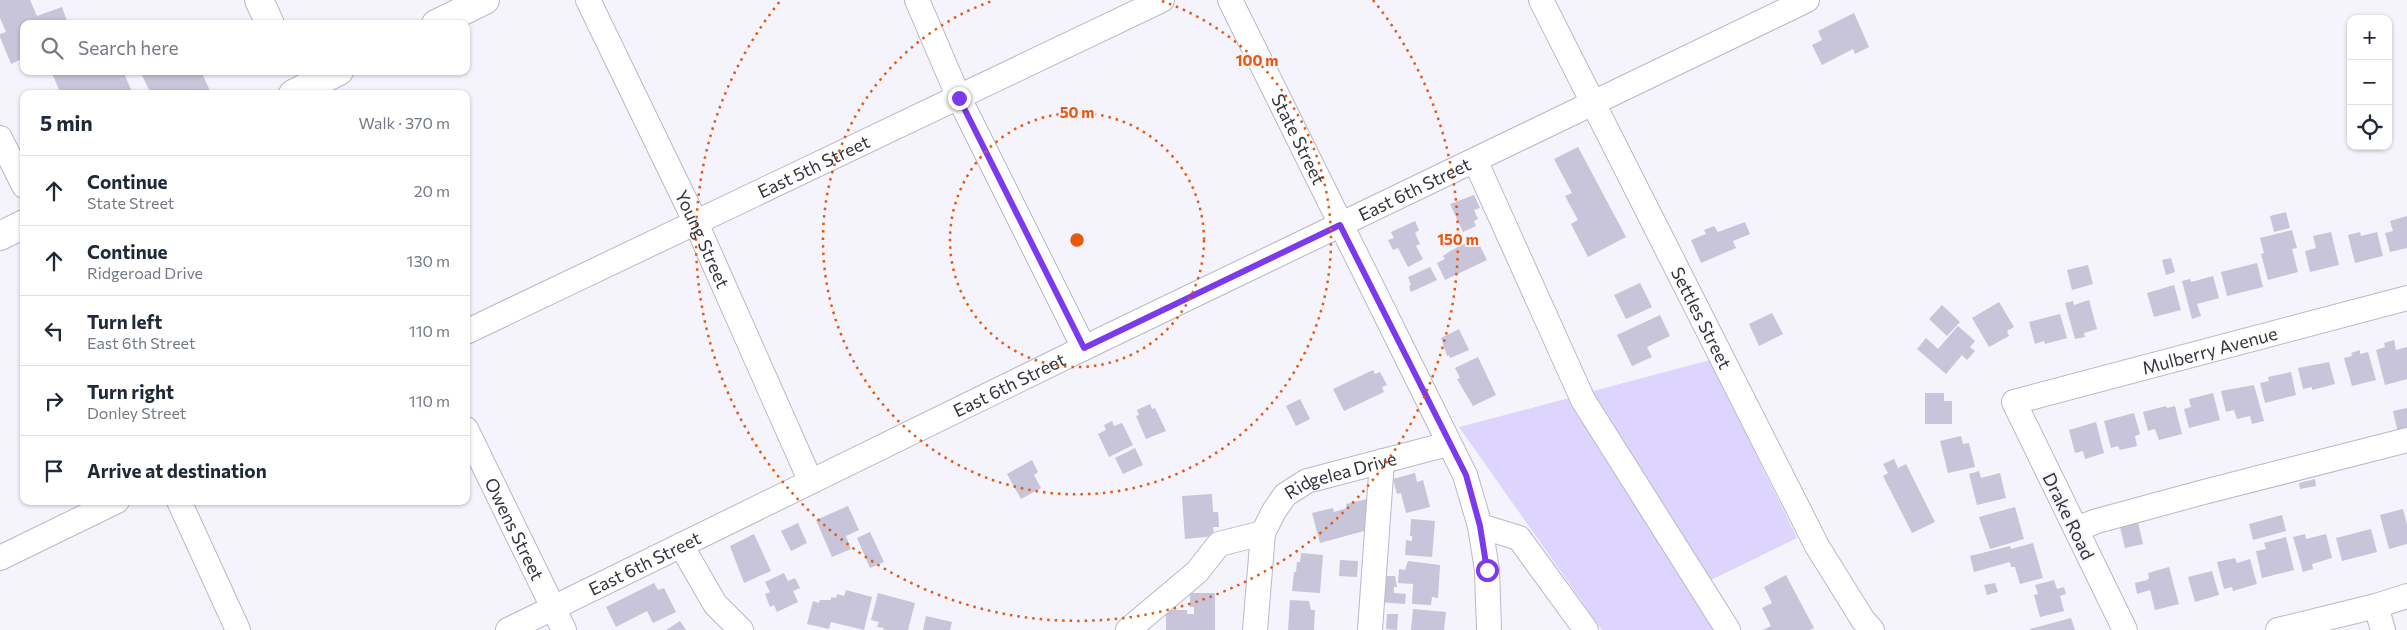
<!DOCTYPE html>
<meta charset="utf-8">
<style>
body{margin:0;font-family:Commissioner,sans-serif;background:#f2f2f3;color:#1f2937}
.controls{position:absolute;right:15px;top:15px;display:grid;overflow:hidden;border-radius:10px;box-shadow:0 1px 4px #0004}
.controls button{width:45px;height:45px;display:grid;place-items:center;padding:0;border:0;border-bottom:1px solid #e0e1e3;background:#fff;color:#1f2937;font:25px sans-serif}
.stop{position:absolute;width:15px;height:15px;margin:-11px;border:4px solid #7c3aed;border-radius:50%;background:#fff}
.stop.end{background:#7c3aed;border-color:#fff;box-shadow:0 1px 5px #0008}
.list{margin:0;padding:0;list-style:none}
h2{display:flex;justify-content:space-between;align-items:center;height:65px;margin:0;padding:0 20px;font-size:21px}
h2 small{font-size:16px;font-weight:400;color:#747a83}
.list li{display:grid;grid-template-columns:32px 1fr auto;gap:15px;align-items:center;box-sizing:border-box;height:70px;padding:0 20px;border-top:1px solid #e0e1e3}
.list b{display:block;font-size:19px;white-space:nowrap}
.list p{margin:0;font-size:16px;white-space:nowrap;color:#747a83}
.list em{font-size:16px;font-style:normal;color:#747a83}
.icon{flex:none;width:28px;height:28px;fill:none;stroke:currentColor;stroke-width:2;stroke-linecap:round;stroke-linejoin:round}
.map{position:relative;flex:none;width:2407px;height:630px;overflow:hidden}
.search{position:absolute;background:#fff;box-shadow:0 1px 4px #0004;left:20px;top:20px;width:450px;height:55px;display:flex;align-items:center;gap:12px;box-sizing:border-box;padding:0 18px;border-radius:10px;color:#747a83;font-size:19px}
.panel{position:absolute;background:#fff;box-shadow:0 1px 4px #0004;left:20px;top:90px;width:450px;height:415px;border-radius:10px}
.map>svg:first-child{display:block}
.green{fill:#ddd5fe}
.building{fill:#c8c4da}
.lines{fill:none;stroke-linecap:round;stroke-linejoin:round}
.minor-casing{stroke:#bbb7cd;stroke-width:26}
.major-casing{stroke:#bbb7cd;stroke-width:30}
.minor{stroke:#fff;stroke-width:24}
.major{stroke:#fff;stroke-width:28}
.route{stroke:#7c3aed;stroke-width:6}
.ring{fill:none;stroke:#e8590c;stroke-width:2.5;stroke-dasharray:2.5 5}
.labels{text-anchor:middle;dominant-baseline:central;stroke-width:4;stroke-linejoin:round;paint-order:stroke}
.street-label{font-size:18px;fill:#35333c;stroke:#f5f3fc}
.centre{fill:#e8590c;stroke:#f5f3fc;stroke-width:2.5}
.ring-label{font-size:15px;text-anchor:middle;font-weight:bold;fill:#e8590c;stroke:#f5f3fc;stroke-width:4;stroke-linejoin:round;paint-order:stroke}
</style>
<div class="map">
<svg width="2407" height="630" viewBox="0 0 2407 630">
<rect width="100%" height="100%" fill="#f5f3fc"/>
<path class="green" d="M1710 360 1797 538 1705 583 1586 393Z
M1577 396 1724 630H1602L1459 427Z"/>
<path class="building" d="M0 0H30L37 16 62 7 68 24H24V58L11 64 0 37V34L6 32 0 18Z
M1854 13 1869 47 1855 54 1853 49 1822 65 1812 45 1822 40 1818 31Z
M51 71H123L133 94H61Z
M140 71H201L211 93 151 94Z
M1578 147 1626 237 1588 257 1571 224 1578 220 1565 196 1572 193 1554 159Z
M1474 195 1480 208 1474 210 1478 219 1474 221 1476 226 1463 232 1450 204Z
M2286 212 2290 228 2274 232 2270 216Z
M2407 216V248L2390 252 2385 233 2393 231 2390 221Z
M1415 221 1419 230 1415 233 1420 244 1416 246 1423 259 1408 267 1398 248 1393 250 1388 240 1394 238 1391 232Z
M1745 222 1750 234 1733 241 1736 248 1701 263 1691 240 1706 234 1704 230 1714 226 1718 232Z
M2292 230 2297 248 2292 249 2298 272 2268 280 2261 254 2264 253 2260 238Z
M2331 232 2339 265 2310 272 2305 251 2316 248 2313 236Z
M2360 232 2361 236 2377 232 2383 256 2355 263 2348 235Z
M1476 238 1487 260 1445 280 1437 263 1445 259 1443 256 1452 250Z
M2171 258 2175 272 2166 275 2162 260Z
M2257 263 2263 287 2227 296 2221 272Z
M2088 265 2093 284 2072 290 2067 270Z
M1430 267 1437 280 1411 292 1409 286 1411 285 1408 277Z
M2213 276 2219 298 2197 304 2201 316 2192 319 2182 281 2190 279 2191 282Z
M1640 283 1652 307 1626 319 1614 295Z
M2174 285 2181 310 2154 317 2147 293Z
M2089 300 2097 329 2084 333 2085 337 2075 339 2065 303 2073 301 2074 305Z
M1999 302 2014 327 2007 331 2009 336 1989 347 1972 318Z
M1942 305 1960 322 1947 336 1929 319Z
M1772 313 1783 334 1759 346 1749 324Z
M2060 314 2067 338 2045 344 2044 341 2035 344 2029 322Z
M1660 315 1670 336 1647 347 1652 357 1632 366 1617 335Z
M1958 326 1975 341 1970 347 1975 351 1967 360 1962 355 1946 374 1917 349 1926 338 1938 349Z
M1459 329 1469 350 1450 358 1449 355 1447 356 1441 338Z
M2394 340 2396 350 2407 347V379L2385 385 2376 350 2385 347 2384 343Z
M2360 350V354L2368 352 2376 380 2352 386 2344 358 2352 356 2351 353Z
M1478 357 1496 395 1473 406 1457 379 1460 378 1455 368Z
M2329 362 2335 384 2312 390V387L2303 389 2298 368Z
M1373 370 1375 374 1380 372 1387 385 1382 387 1384 392 1344 411 1333 389Z
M2291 372 2296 395 2265 403 2260 383 2269 381 2268 377Z
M2254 385 2264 421 2252 424 2250 416 2237 419 2234 410 2226 412 2221 391Z
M1925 393H1944V401H1952V424H1925Z
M2213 393 2220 420 2189 428 2184 409 2191 407 2189 399Z
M1300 399 1310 419 1296 426 1286 406Z
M1150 404 1152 409 1155 408 1166 431 1146 439 1136 416 1139 415 1137 410Z
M2166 406 2167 408 2175 406 2182 434 2159 440 2155 429 2148 431 2143 412Z
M2407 408V431L2398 433 2393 411Z
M2134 413 2140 434 2135 436 2137 446 2120 450 2118 446 2111 448 2104 421Z
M1112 421 1114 426 1122 423 1133 445 1109 457 1098 434 1106 430 1104 425Z
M2096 422 2104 453 2085 459 2083 451 2075 453 2069 430Z
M1961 436 1963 444 1969 443 1975 467 1948 473 1940 441Z
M1135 448 1143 465 1123 474 1115 458Z
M1894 459 1898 468 1906 464 1935 522 1912 533 1883 476 1888 473 1883 464Z
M1032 460 1038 472 1034 475 1041 488 1021 499 1007 474Z
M1979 471 1981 478 2000 473 2006 498 1977 505 1969 474Z
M1415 473 1417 482 1423 480 1430 507 1406 513 1401 493 1397 494 1393 479Z
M2315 479 2316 486 2300 489 2299 483Z
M1212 494 1213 512H1218L1219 527H1213L1214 536 1185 539 1182 496Z
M1367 499 1375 528 1320 543 1312 513 1333 508 1334 512 1347 508 1346 504Z
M848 506 859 530 846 536 851 549 832 557 816 520Z
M2015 507 2024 539 1990 549 1979 517Z
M2403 509 2407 525V544L2389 549 2380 515Z
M2282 515 2286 531 2253 540 2249 524Z
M1411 519 1435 521 1432 557 1405 555 1406 540 1412 541V536H1410Z
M2138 522 2143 544 2125 548 2120 527Z
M798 523 807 543 791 551 781 531Z
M2371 529 2377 552 2342 561 2336 538Z
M870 532 884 562 870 568 857 538Z
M754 534 771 571 744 583 730 546Z
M2305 534 2306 539 2326 534 2332 558 2312 564 2313 569 2303 572 2293 537Z
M2286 537 2294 570 2262 578 2256 551 2266 549 2264 543Z
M2033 543 2043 578 2020 584 2015 567H2011L2010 562 1974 572 1970 556 2010 546 2011 549Z
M1301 553 1323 555 1320 593 1292 591 1294 572H1296L1297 562H1300Z
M2235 558 2237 563 2250 559 2257 584 2233 591 2232 587 2224 589 2217 562Z
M1340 560 1358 561 1357 577 1339 576Z
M1408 561 1440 565 1438 598 1432 597 1431 605 1412 604 1413 584 1398 583 1399 569 1405 570Z
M2169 567 2179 604 2155 610 2150 590 2137 594 2135 583 2147 580 2149 578 2148 573Z
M2212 571 2219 595 2195 602 2188 577Z
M784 573 788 581 795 578 800 588 793 591 798 602 777 612 774 605 770 607 765 594 770 592 765 582Z
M1786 575 1814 628 1810 630H1763L1771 626 1762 608 1772 603 1764 587Z
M1381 576H1395L1397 587H1394V593L1406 594 1405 604 1379 602Z
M2054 580 2057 589 2064 587 2066 594 2060 596 2064 611 2040 617 2034 595 2038 594 2035 585Z
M654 583 658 590 664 588 676 612 653 623 647 611 616 627 606 607Z
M1995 583 1998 592 1987 595 1984 585Z
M846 590 872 597 864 630 831 622 829 629 807 624 813 601 819 603 820 600H831V597L836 598 837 594 844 596Z
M878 593 915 603 908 630H883L884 628 877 627 879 622 871 620Z
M1190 593H1215V630H1166V610H1187V614H1194V607H1190Z
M1290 600 1309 601 1311 610H1315L1314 630H1288Z
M1413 609 1446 612 1444 630H1411Z
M1387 614H1398L1397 630 1386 629Z
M926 616 952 622 950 630H923Z
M2071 618 2075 630H2030V629Z
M680 621 686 630H666Z"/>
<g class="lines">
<defs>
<g id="minor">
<path id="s1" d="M588 0 696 223 810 480"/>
<path d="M917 0 959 98 1084 348"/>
<path id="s2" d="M1230 0 1465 475 1480 526 1519 538 1586 630"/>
<path id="s3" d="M1541 0 1817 546 1863 620 1872 630"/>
<path d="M0 138 24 186"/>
<path d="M1475 160 1583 400 1728 630"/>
<path id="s4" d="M466 332 1162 0"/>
<path id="s5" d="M466 429 564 630"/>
<path d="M179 501 238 630"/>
<path d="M1480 526 1487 570 1489 630"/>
<path d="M2076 529 2097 521 2200 493 2407 440"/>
<path d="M681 545 715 604 741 630"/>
<path d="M0 558 117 501"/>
<path d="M2376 606 2383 630"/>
<path id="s6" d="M508 630 1084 348 1807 0"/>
<path d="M1128 630 1197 572 1219 544 1263 533"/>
<path id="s7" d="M1255 630 1263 533 1274 511 1285 495 1307 481 1448 444"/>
<path d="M1370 630 1382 461"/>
<path id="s8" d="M2125 630 2014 402 2407 298"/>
<path d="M2278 630 2376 606 2407 596"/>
</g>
<path id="major" d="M259 0 270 24
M436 24 485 0
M293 94 339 71
M0 236 24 224"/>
</defs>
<use href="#minor" class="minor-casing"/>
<use href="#major" class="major-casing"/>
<use href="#minor" class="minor"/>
<use href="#major" class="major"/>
</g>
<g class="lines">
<path class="route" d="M959 98 1084 348 1340 225 1466 475 1480 526 1487 570"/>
</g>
<g class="ring">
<circle cx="1077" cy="240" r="127"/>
<path d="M1162 1A254 254 0 1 1 992 1"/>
<path d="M1373 0A381 381 0 1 1 781 0"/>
</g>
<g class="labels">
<g class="street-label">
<text stroke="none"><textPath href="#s2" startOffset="155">State Street</textPath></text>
<text stroke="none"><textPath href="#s4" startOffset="385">East 5th Street</textPath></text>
<text stroke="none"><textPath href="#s6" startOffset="1008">East 6th Street</textPath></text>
<text stroke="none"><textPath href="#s1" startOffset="265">Young Street</textPath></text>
<text stroke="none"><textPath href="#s3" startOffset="356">Settles Street</textPath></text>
<text stroke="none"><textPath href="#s8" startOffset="456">Mulberry Avenue</textPath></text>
<text stroke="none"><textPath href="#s6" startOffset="558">East 6th Street</textPath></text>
<text stroke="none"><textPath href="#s7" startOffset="201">Ridgelea Drive</textPath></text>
<text transform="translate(2069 516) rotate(64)">Drake Road</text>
<text stroke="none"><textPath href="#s5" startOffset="111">Owens Street</textPath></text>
<text stroke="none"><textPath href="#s6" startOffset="152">East 6th Street</textPath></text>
</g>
</g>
<circle cx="1077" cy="240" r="8" class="centre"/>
<g class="ring-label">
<text x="1257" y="66">100 m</text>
<text x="1077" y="118">50 m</text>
<text x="1458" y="245">150 m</text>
</g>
</svg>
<div class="controls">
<button>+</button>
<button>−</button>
<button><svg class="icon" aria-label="locate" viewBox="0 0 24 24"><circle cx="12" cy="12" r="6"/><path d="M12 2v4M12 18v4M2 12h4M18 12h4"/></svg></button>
</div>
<div class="stop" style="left:1487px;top:570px"></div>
<div class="stop end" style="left:959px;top:98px"></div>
<div class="search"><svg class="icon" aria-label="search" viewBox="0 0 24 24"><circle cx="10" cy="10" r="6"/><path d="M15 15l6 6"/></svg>Search here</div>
<section class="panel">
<h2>5 min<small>Walk · 370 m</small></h2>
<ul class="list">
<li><svg class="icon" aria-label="ahead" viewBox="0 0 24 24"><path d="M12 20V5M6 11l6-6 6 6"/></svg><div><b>Continue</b><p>State Street</p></div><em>20 m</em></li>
<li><svg class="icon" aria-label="ahead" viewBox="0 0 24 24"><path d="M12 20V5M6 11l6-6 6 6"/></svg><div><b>Continue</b><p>Ridgeroad Drive</p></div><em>130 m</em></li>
<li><svg class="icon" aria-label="left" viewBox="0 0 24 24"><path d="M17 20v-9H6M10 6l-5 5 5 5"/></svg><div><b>Turn left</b><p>East 6th Street</p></div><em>110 m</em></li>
<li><svg class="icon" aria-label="right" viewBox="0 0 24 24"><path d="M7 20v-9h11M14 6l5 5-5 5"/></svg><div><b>Turn right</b><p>Donley Street</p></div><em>110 m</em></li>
<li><svg class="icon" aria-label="arrive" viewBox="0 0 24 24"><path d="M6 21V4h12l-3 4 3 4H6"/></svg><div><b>Arrive at destination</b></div></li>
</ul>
</section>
</div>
